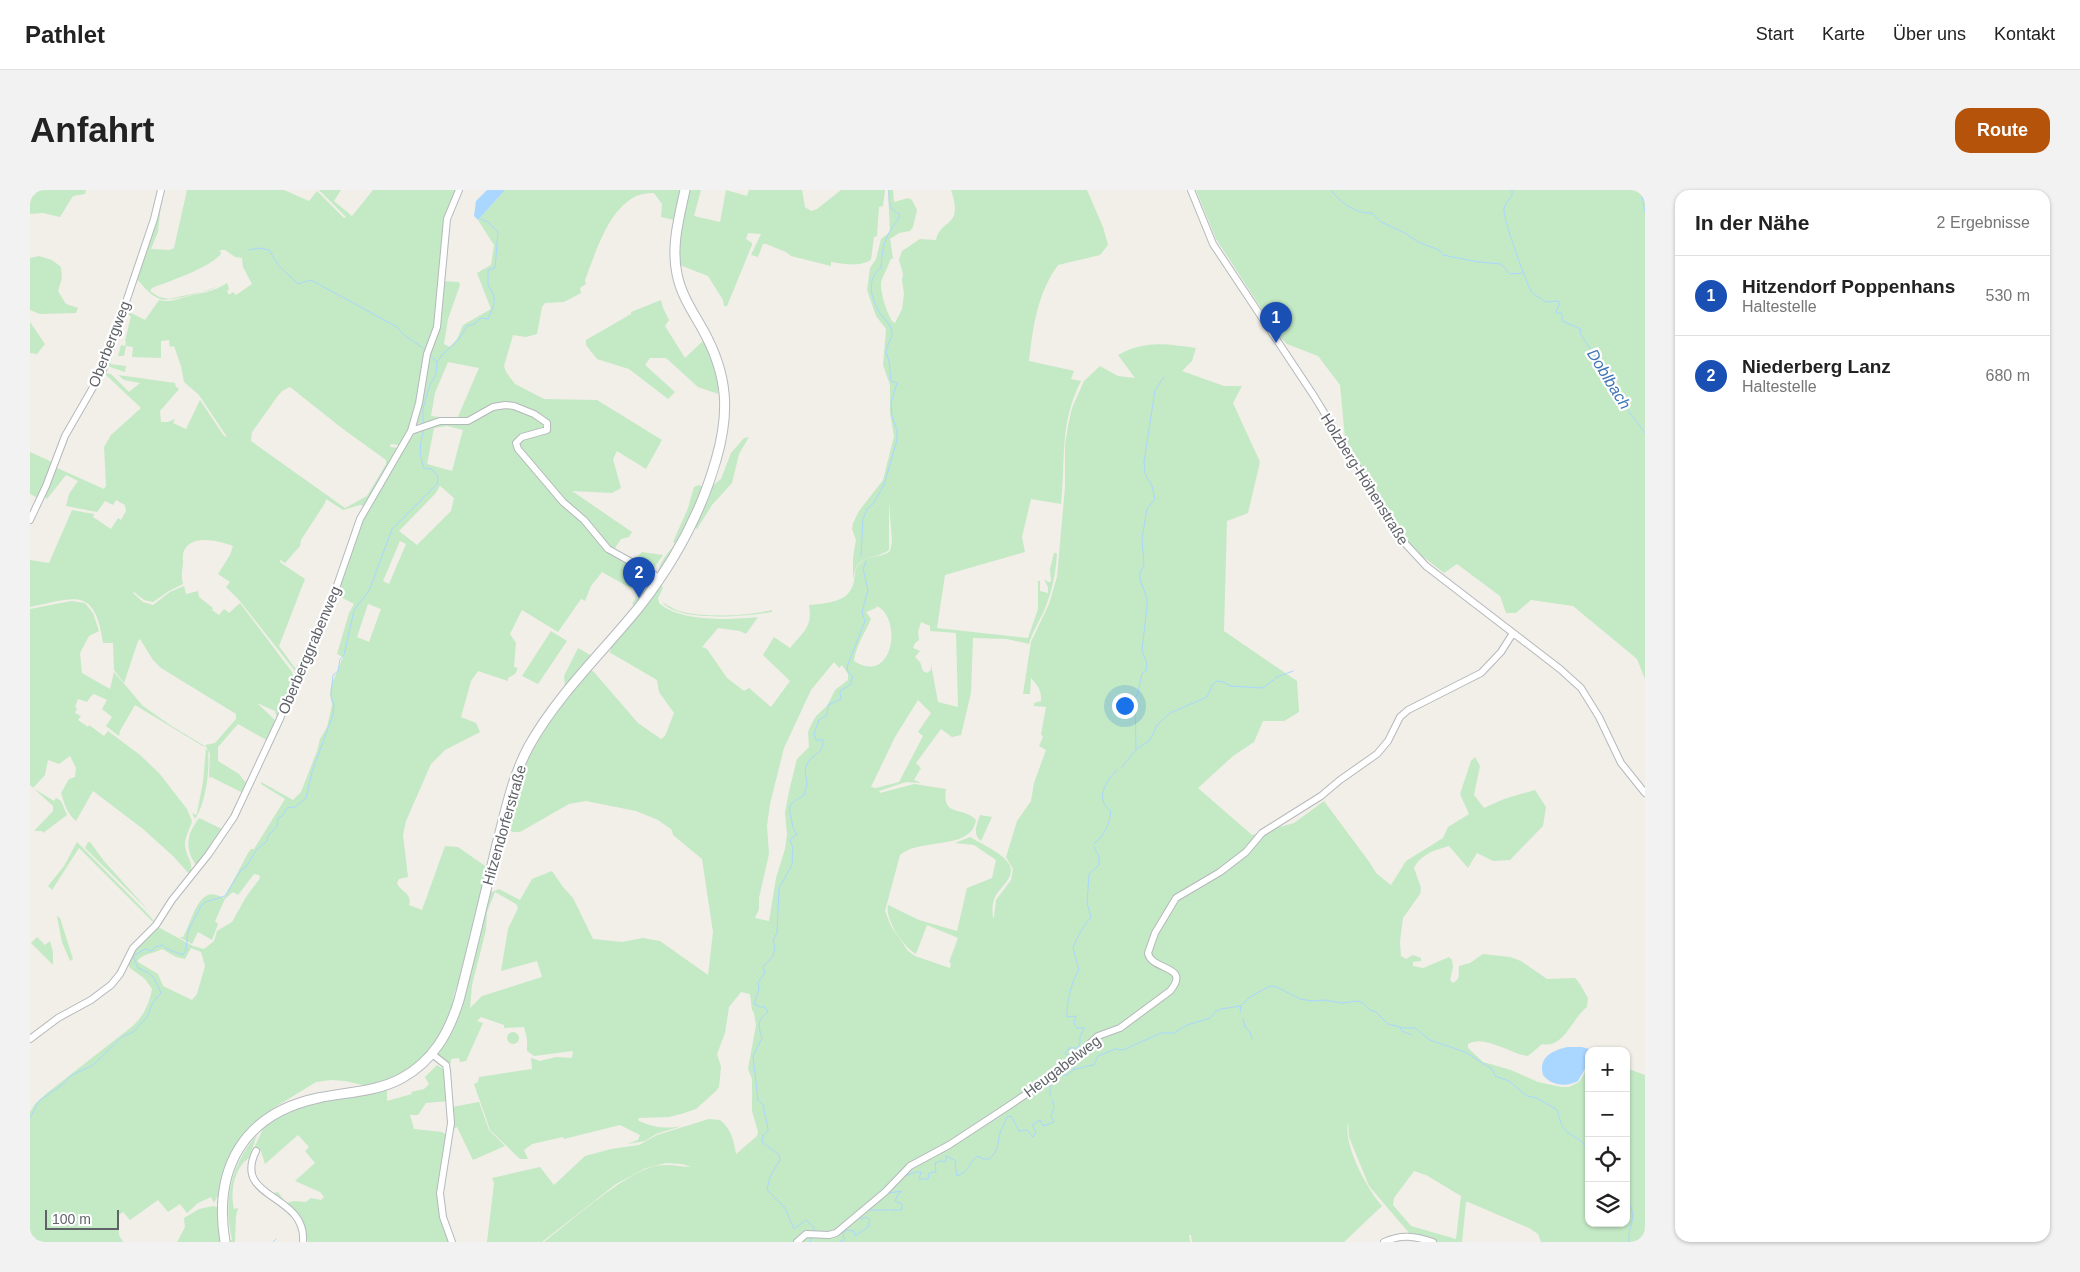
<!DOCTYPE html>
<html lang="de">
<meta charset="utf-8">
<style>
body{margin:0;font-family:Helvetica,sans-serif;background:#f2f2f2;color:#222}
.controls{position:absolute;right:15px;bottom:15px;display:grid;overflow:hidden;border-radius:10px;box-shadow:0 1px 4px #0004}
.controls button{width:45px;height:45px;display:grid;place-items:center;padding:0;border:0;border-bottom:1px solid #e0e0e0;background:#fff;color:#222;font:25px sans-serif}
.scale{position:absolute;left:15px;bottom:12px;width:74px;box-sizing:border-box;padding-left:5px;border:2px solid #5f6368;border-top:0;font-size:14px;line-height:18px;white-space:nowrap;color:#5f6368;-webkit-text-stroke:4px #fff;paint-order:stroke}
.you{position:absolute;left:1094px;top:515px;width:18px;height:18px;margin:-12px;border:4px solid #fff;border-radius:50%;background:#1a73e8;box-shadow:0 0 0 8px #1a73e833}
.badge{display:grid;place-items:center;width:32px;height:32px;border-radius:50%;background:#b45309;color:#fff;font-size:16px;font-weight:700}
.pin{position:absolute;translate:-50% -41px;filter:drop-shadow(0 1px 2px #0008)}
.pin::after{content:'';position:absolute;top:26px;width:18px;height:15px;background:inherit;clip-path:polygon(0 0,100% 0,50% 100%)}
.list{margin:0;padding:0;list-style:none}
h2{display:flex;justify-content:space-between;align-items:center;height:65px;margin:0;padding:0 20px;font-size:21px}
h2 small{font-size:16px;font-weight:400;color:#767676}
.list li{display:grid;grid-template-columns:32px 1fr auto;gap:15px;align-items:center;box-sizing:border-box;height:80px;padding:0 20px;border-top:1px solid #e0e0e0}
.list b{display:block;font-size:19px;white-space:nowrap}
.list p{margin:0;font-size:16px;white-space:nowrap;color:#767676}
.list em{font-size:16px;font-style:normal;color:#767676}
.icon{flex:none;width:28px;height:28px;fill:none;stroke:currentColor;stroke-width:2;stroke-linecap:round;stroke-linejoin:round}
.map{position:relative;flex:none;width:1615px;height:1052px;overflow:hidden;border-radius:15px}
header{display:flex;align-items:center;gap:30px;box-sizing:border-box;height:70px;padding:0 25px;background:#fff;border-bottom:1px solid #e0e0e0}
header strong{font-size:24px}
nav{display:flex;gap:28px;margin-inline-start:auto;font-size:18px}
.intro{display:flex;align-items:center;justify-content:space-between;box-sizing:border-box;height:120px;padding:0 30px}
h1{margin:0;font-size:35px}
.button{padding:12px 22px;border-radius:15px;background:#b45309;color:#fff;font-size:18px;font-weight:700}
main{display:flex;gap:30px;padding:0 30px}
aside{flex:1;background:#fff;border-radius:15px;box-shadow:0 1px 4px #0004}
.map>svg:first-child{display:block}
.green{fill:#c4e9c5;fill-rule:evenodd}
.water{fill:#aad7ff}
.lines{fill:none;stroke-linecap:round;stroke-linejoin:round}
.stream{stroke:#aad7ff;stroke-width:1}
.minor-casing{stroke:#b5b8bc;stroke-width:8}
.secondary-casing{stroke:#b6babf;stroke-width:11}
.minor{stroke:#fff;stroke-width:6}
.secondary{stroke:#fff;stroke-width:9}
.labels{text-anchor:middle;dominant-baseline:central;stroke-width:4.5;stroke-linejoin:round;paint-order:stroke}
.street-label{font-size:15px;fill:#5f6368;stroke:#fff}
.water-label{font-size:16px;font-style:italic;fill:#4076b8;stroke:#fff}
</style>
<header>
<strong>Pathlet</strong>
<nav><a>Start</a><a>Karte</a><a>Über uns</a><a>Kontakt</a></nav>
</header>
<div class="intro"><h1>Anfahrt</h1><a class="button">Route</a></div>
<main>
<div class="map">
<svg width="1615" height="1052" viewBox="0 0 1615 1052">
<rect width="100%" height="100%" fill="#f1efe8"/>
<path class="green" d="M0 0H56L55 4 43 6 30 27 13 23 0 24Z
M157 0H254L279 11 287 1 314 28 316 27 289 0H311L304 11 322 26 343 0H427L419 19 407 126 380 240 369 255 361 254 360 257 370 258 334 316 330 315 313 320 296 309 295 313 271 350 270 356 255 373 249 369 251 373 275 389 249 456 265 478H266L300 403 302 405 268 482 265 481 209 410 196 397 200 392 188 384 200 365 203 356C191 351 163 344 155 359 152 362 153 370 153 374 152 381 151 387 153 394L139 401 123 412 114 410 104 402 103 403 113 412 123 415 140 402 154 396 156 404 168 401 169 407 183 418 182 420 189 425 194 419 199 423 210 413 262 482 265 491 247 529 245 521 227 513 247 532 238 551 208 534 188 557V571L209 584 217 594 213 603 181 587 179 588 180 564 175 555 185 553 206 529V524L131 478 123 470 110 449 108 451 94 493 84 480 83 453H73C65 396 45 408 0 417V370L19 373 42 320 64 324 63 327 81 339 88 328 91 330 96 321 95 315 86 310 83 315 75 311 67 322 36 316 39 304 48 291 36 285 17 309 14 306 25 277 74 299 76 296 74 257 81 245 111 218 74 183 81 184 99 202 110 193 94 190 88 185 145 193 146 197 149 199 130 221 131 232H138L145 229 143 233 156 239 170 210 194 246 197 247 169 205 154 192 151 176 144 156 140 157 139 150 131 151V168L102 167 103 157 96 156 94 166H88L91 155 95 156 96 152 95 151 101 126 96 125 80 174 96 176 95 182 77 176 95 120 115 130 129 110C140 113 146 109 156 107 172 102 182 103 197 93L199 99 197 101 199 105 203 102 206 105 222 94 213 77 212 68 205 67 195 60H190L191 64C179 78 140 91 122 98L120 101 129 107 139 109 180 100 195 93C185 99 139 113 130 109 120 105 113 96 106 88L132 5 128 42 121 59 140 60 144 58ZM260 197 313 239 356 270V274L337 306 315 318 221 251 222 242 247 207 252 201Z
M475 0H651L644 30 631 27 632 14 624 3C583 0 566 62 555 90L556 94 550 98 551 103 534 112 515 113 512 117 507 144 496 147 483 145 474 176 476 182 485 194 514 209 567 210 632 250 616 279 587 261 583 269 591 298 582 303 542 301 602 342 599 347 591 349 583 361 541 318 489 258V251L508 244 519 234 475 214 443 228 385 234 398 165 403 153 412 91 429 92 430 95 418 129 414 154 420 157 427 149 433 135 461 119 447 83 461 75 464 55 448 30ZM418 172 449 178 427 229 401 226 405 203Z
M657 0H671L664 26 690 32 696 0 717 6 719 0H772L775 17 781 21 787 19 811 0H855L853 16 849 17 847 46 844 47 841 70C829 77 814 74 801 72V76L761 66 756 62 736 54H733L728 67 721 65 731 44 718 43 716 49 722 53V55L697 116H694L693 110 678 86 647 74V60Z
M858 0H863L864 12 878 8 882 10 887 20 883 37 880 41 869 43 860 49 863 68 860 70C858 77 855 82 852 89 848 98 857 124 863 132L865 133 872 119 874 104 872 90 873 84 869 70 872 61 890 49 906 50C911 27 934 39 921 0H1057L1073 37 1078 55 1070 65 1028 75C1007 104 1003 137 999 171L1040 180 1044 181 1041 189 1051 191C1029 234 1036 268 1031 314L1001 309 992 347 995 362 915 385 907 438 998 448 1008 419V391H1010V401L1018 403V397L1014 389 1018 392H1021L1020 379 1024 363H1027C1026 383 1022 402 1014 421 1009 432 1002 442 999 454L977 449 943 448 941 503 931 545 922 547 911 539 886 573 891 578 884 590 891 593 876 592 849 601 850 603 884 594 916 599C911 628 934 616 946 630 941 661 892 647 870 665L855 721 861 736 878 761 885 766 920 778 921 773 919 772 928 748 897 735 886 764C873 757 855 730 858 715L889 730 927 741 937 698 962 688 966 670 944 655 925 653 940 647C950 653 966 660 975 669 990 683 973 694 966 705 962 712 962 720 963 728L964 727 966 710 981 690 983 679 976 667 987 631 1001 611 1004 593 1016 560 1009 556 1013 547 1011 544 1016 517 1004 516V513L1011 511C1012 500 1007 495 1001 488L1000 504H993L1001 452 1019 414 1027 387 1035 297V255L1038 236 1042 218 1054 191 1070 176 1088 186 1105 188 1088 165C1116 150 1136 154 1166 158L1162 171 1152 181 1194 196H1212L1203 213 1230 272 1218 323 1197 331 1194 441 1267 491 1269 522 1254 531H1233L1224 552 1203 566 1168 598 1222 645 1264 633 1294 611 1340 673 1346 683 1361 695 1376 671 1413 648 1418 637 1439 624 1430 604 1441 571 1445 567 1450 576 1444 605 1454 618 1474 609 1505 600 1516 617 1513 636 1480 670 1463 671 1447 663 1438 678 1419 656C1405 660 1391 664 1384 678L1391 698 1390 704 1373 728 1370 752 1371 766 1376 769 1383 765 1391 768V771L1383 772V776L1393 778 1419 767 1422 770 1423 777 1420 790 1423 793C1431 789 1428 784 1429 776L1440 773 1453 764 1480 767 1491 771 1517 789 1545 788C1550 793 1554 801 1558 808L1557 817C1542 828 1534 859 1512 854L1498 866C1481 864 1454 844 1438 854V858L1453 872 1481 880 1508 892 1531 897H1539L1549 892 1559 876V1033H1596V878L1615 885V1052H1511L1508 1044 1499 1038 1438 1012H1436L1432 1052H1408L1379 1043 1339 996 1319 947 1318 932C1313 955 1337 999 1352 1016L1314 1052H1162L1161 1045H1159L1160 1052H514C540 1032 597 981 626 976 638 973 650 977 661 977L652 974 636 973 616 978 586 994 512 1052H457L464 993 462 988 510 977 524 995 555 966 581 959 609 955 627 945 679 929 690 930C701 938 704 952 706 964L727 946 728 942 722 921V889L718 879 726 835 724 823 722 820 720 804 711 802 699 817 695 843 687 864 691 877 689 897 686 901 666 919 651 924 639 927 609 928 608 930 609 931C625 938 636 939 652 936L626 944 615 951 597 954 608 950 610 945 590 935 534 949 533 947 502 954 494 960 498 969H490L460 940 444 894 448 892 449 887 502 879 501 868 510 871 526 867 542 868 543 861 504 866 497 861V849L494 837 474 838V835L451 827 447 831 453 833 436 871 430 872 429 868 421 869V873H417L408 864 432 819 430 817 460 703 469 699 490 710 502 689 522 681 533 697 543 708 563 749 592 752 613 748 630 751 678 785 683 742 672 669 643 645 642 640 628 630 606 621 556 611 539 614 490 642H483L475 637 487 587 511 539 558 481H563L608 533 631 549 635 546 644 523 629 502 627 490 579 462 581 460 580 458 631 394 633 398 628 408 629 413C649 432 702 430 728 427L716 444 710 441 688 438 672 457 677 459 697 488 714 501 719 498 741 517 760 491 733 465 744 447 760 458C773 442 783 437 779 415 797 413 820 413 824 391 825 384 825 377 831 372 839 365 852 368 860 361L862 352 859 312V360C842 372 827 361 823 390V367L826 350 822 339 823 333 829 321 853 290 864 246 860 223V195L853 175 856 139 846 126 837 100 840 78 846 69 851 49 860 42ZM847 416C873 429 863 496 824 471 826 455 835 443 841 429L836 422 846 418ZM891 432 900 436V441L926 443 928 517 908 512 901 474V480L897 483 893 481 890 472 885 467 890 461 883 458 885 453 889 450 888 442ZM804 472 809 478 812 475 818 484V490L805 500 797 516 787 525 783 531 778 542 779 557 767 569 760 597 755 622 757 645 755 659 746 688 739 731 725 728 729 719V708L739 664 737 636 740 614 754 558 781 500ZM888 510 901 523 888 542 893 546 869 592 846 598 841 597 865 547ZM465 702 486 714 488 718 478 739 471 781 507 771 512 787 452 806 440 818 442 795 456 740 457 722ZM1384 981 1396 985 1431 1006 1426 1049 1381 1036 1363 1015 1364 1008Z
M1166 0H1615V489L1607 469 1543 416 1501 410 1486 423H1476L1470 406 1427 374 1414 383 1392 366 1373 346 1315 248 1310 195 1288 166 1257 154 1250 147 1186 49Z
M9 66 22 70 31 77 32 88 28 101 36 114 48 118 46 123 10 124 0 120V68Z
M631 110 633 118 639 130 635 136 655 168 674 150 688 184V204L668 197 636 168H620L615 175 645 202 638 209 599 179 567 169 556 155V150L601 124V122Z
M0 132 15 154 7 164 0 163Z
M466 217C483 217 508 221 516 238L485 253 570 353 625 388 604 415 602 414 609 403 572 382 561 396 555 411 551 409 528 442 492 420 480 444 486 453 484 477 488 478 485 484 478 488V491L448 481 441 491 431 527 446 533 450 542 415 560 401 574 376 631 373 645 378 687 369 689 367 693C370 702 383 703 379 715L392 720 415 656 428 657 458 678 432 783 424 804 423 818 419 822 422 823 415 840 389 873 363 889 337 896 315 891 301 890 286 892 242 919 227 931 184 1013 181 1007 168 1013 157 1023 150 1014 138 1022 128 1010 100 1030 93 1022 88 1026 89 1045 93 1052H0V922L5 914 17 903 104 835C114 825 119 814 122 799L115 789 100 778 98 774 101 763 128 737 163 756 174 759 184 751 187 741 202 732 216 707 230 688 229 685 224 684 208 705 203 702 195 709 185 731 188 734 182 750 168 742 162 754 149 747H153C160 736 165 710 178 705 183 703 189 706 194 708L218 663 221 659H224L255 609 231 594V592L263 610 271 602 287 561 290 549 297 537 302 515 300 504 301 496 313 467 307 464 319 423 324 414 305 404 326 342 379 248 386 242 406 234 431 233ZM417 236 433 240 422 281 397 274 404 238ZM410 296 424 308 421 321 387 355 369 341 405 304ZM370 351 376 354 359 394 353 391ZM338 414 351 419 339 452 327 447ZM161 758 171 762 175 776 167 804 162 810 133 796 128 784 108 772V770C114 763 124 764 132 759L146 767 155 769Z
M719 247 709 264 702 293 682 315 667 339 665 338 681 297 691 289 701 263 714 248Z
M0 262 22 272 8 308 0 304Z
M669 295 673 297 653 344 628 384C628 373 639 362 645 354L643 352 658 318 664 297Z
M612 362 633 365 622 381 602 371Z
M41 411 55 413 63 423 69 441 59 446 50 463 52 483 80 499 84 482 113 516 140 535 173 555 178 561C180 579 176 613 165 629L162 623 166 625 167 623 173 592 176 558 105 515 90 541 89 546 76 536 82 527 72 519 77 510 64 504 61 506 57 512 48 509 45 517 47 518 45 523 51 526 48 530 58 537 59 535 74 546 78 541 110 565 129 583 157 619 162 631C160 639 155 646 155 654 155 666 165 673 160 685L144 667 113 639 63 601 46 631C36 622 35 615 31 603L39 589 45 587 46 578 40 566 29 574 18 570 15 585 3 598 24 611 26 608 31 611 37 625 13 643 12 641H4L23 621V616L0 595V419Z
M632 412C638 415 643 419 649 421 673 428 718 426 742 420V422C718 426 649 433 632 412Z
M521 441 537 451 508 494 492 486Z
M548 458 562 466 535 497 534 486Z
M950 625 962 627 951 651C942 644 947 634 950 625Z
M169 628 194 640 166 675C154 658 157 644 169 628Z
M473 642H476L477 645 472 669 461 696Z
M47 652 117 723 123 730 124 733 49 658 22 700 18 696 34 676Z
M58 652H60L74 671 119 721 55 658Z
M27 726 30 728 43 769 40 771 32 752Z
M7 747 15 755 20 751 23 762V775L1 753Z
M477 848a6 6 0 1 1 12 0a6 6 0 1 1-12 0Z
M407 875 415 880 418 911 396 913 388 925H380L384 939 412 942 418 946 407 999 421 1052H278L269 1025 256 1013 240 1004 248 1002 256 1013 264 1011 276 1012 281 1008 291 1010 294 1007 290 1002 265 991 285 973 275 961 279 957 268 945 235 974 231 961 224 958 234 937 258 919 352 898 357 900V911L382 904 381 902 394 899 399 894 395 887Z
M449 912 459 940 475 956 443 970 427 937 421 940 422 917Z
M227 945 219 968C204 977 200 1004 204 1019L208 1018 206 1026 205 1052H200L202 1049C193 1012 200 975 227 945Z
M183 1016 189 1018 193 1052H147L155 1037 154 1028 169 1019Z"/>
<path class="water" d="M457 0H475L448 30 444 26 446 11Z
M1538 857H1552L1566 861H1559V872L1548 891C1537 897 1521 896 1513 885 1508 867 1523 860 1538 857Z"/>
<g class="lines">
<path class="stream" d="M1301 0C1310 12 1325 24 1342 23L1351 32 1375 43 1388 52 1409 60 1413 65 1449 72 1471 74 1480 84 1493 83
M1482 0V6C1478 10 1475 14 1474 19 1472 26 1496 92 1501 101 1504 105 1512 109 1516 112L1529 111V115L1526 122 1527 124 1530 122 1532 124V131L1551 139 1550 143 1583 195 1581 198 1586 204 1593 209 1594 215 1615 243
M1611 0 1615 22
M219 60 228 58 239 60 248 75 268 94 281 90 367 137C373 147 387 152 396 161
M399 164 407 172
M393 235V219L399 197 406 184 407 172 412 165 429 149 437 136 444 134 451 128 458 129 464 114V106L458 95V80L465 78 468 42 458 32 451 29
M831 366 833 329 837 319 843 314 854 295 867 250V240L862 227 861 213 867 193 861 191C860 185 860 179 859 172 859 168 856 166 856 161 857 155 862 149 862 143 861 133 851 127 848 120 840 105 837 88 851 78 852 64 853 50 862 38 866 32 868 31 870 24 858 20 859 11 859 0
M1107 559 1120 550 1127 535 1140 523 1177 507 1183 494 1187 491 1194 492 1200 496 1233 498 1247 487 1263 481
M1091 578 1106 560 1105 509 1108 503 1112 483 1116 481 1117 474 1112 460 1117 417V408L1110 390V382L1114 376 1112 349 1117 319 1125 309 1122 296 1115 284 1114 272 1125 200 1134 187
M1064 654C1075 645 1079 635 1081 621 1064 609 1076 591 1087 580
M1210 822 1211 816
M1213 828 1215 837 1220 842 1222 849
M1370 838 1372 841 1382 845
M1042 866 1035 864 1039 858H1048L1050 853V846L1055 838H1047L1044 833 1046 826 1037 827C1036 816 1042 788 1049 780L1043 758C1047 747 1053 737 1061 727L1057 713 1059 684 1069 675V667L1064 657
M1044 879C1052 879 1056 875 1064 875L1068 866 1085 859 1093 860 1131 843H1144L1157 835 1180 828 1185 822 1191 819 1211 816 1220 807 1238 797 1245 796 1270 809 1282 811 1294 810 1312 813 1327 811 1333 813 1340 820 1346 822 1358 834 1374 838H1385L1400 850 1435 862 1462 879 1465 886 1479 891 1497 906 1507 908 1527 920 1532 936 1537 942 1551 951 1559 960
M1020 906V895L1030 885H1037L1044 879V872
M0 928 9 911 32 895 42 885 63 875 92 847 103 842 117 827 123 812 131 803C124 788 124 784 108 778L103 766 115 759 122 761 125 757 133 755 137 759 153 765 156 760 158 741 171 716 175 712 195 706 211 680 216 677 227 659 237 651 238 646 247 636 248 628 253 625 257 618 265 617 276 608 282 582 303 525 304 516 301 505 303 485 308 481 310 469 314 465 324 420 339 401 362 339 407 294 408 287 402 279 394 278C388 262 390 255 394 239
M873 987 885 982H891L889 989H898L899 983 906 982 905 973 910 971 916 972V966L926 971 925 975 927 986C941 981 937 973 948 966L953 969H959C969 961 967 955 970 943 972 937 975 933 977 927L981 926 989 941 997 940 1003 947 1006 942 1002 935 1010 930 1013 936 1024 932 1021 927 1024 917 1022 910
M1596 1009C1610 1030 1598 1029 1599 1052
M839 1020H858
M860 1020H872V1014L865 1011 867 1006 872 1001 859 1003 862 999
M784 1041V1037L776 1030 764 1039 755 1018 737 1000 740 987 750 970 749 965 732 952 733 945 738 941C738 931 733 924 734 916L728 910 723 866 732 848C728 835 727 830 738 822L735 817H730L724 814 729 799 728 793 735 782 733 777 743 766 745 757 743 750 747 743 749 698 762 675 763 658 760 650 767 644C762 638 763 635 761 628 757 613 762 613 774 605 775 601 777 597 777 593 777 587 773 582 777 574 782 564 794 564 793 550H786L784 544 789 530 797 525 798 515 811 509 810 501 820 495 823 487 818 482 817 477 835 431 832 422 838 400 833 379 836 371
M243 1052 246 1049
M780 1052 782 1047
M809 1052 814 1050 813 1043 817 1040 824 1041 825 1046 838 1037 840 1030 836 1027 831 1029V1027"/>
<defs>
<path id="minor" d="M1161 0 1183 54 1284 206 1371 349 1396 376 1530 479 1551 498 1569 527 1591 573 1615 603
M381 241 410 231H438L463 217 475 215 484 216 504 224 517 233V240L492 247 486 253 488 259 533 312 554 330 578 359 630 388
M0 330 16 296 35 246 73 180 124 29 131 0
M0 849 28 828 61 810 81 795 90 784 103 758 126 735 142 710 178 665 204 627 249 531 304 404 330 329 381 241 389 213 397 164 407 137 417 29 429 0
M402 864 416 875 417 881 421 933 410 1003 413 1027 422 1052
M226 961C202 1010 277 1003 273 1052
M767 1052 776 1044 799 1045 806 1043 855 1002 880 976 919 955 974 919 1029 882 1068 846 1090 838 1140 801C1162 775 1121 781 1118 763L1125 743 1146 708 1190 682 1216 662 1232 643 1291 606 1310 590 1347 564 1358 551 1370 527 1378 520 1451 483 1471 462 1483 443
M1354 1052C1371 1044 1385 1046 1403 1052"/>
<path id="secondary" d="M195 1052C183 979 213 924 288 908 316 902 347 902 372 888 403 871 419 843 429 810 442 760 454 709 466 658 475 624 482 587 499 556 528 504 573 462 610 416 644 372 671 323 686 270 700 222 698 185 673 140 663 122 651 105 647 84 641 56 649 28 655 0"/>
</defs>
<use href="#minor" class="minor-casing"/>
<use href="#secondary" class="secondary-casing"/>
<use href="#minor" class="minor"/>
<use href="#secondary" class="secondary"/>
</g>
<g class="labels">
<g class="street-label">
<text transform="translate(79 154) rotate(-69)">Oberbergweg</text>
<text transform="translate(1335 289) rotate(58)">Holzberg-Höhenstraße</text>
<text transform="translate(279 460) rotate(-67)">Oberberggrabenweg</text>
<text transform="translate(474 635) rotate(-74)">Hitzendorferstraße</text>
<text transform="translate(1032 876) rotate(-37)">Heugabelweg</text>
</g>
<g class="water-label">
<text transform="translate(1579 189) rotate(58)">Doblbach</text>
</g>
</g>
</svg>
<div class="controls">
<button>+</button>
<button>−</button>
<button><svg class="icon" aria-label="locate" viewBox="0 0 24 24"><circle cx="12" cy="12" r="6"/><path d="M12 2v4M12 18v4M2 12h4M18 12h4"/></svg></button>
<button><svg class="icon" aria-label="layers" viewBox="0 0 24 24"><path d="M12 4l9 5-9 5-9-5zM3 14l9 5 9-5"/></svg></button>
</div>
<div class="scale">100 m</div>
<div class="you"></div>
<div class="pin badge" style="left:1246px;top:153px;background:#1a4fb4">1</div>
<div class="pin badge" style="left:609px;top:408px;background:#1a4fb4">2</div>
</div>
<aside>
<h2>In der Nähe<small>2 Ergebnisse</small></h2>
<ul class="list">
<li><span class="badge" style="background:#1a4fb4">1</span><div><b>Hitzendorf Poppenhans</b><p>Haltestelle</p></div><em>530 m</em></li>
<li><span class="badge" style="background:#1a4fb4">2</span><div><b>Niederberg Lanz</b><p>Haltestelle</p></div><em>680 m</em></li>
</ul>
</aside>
</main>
